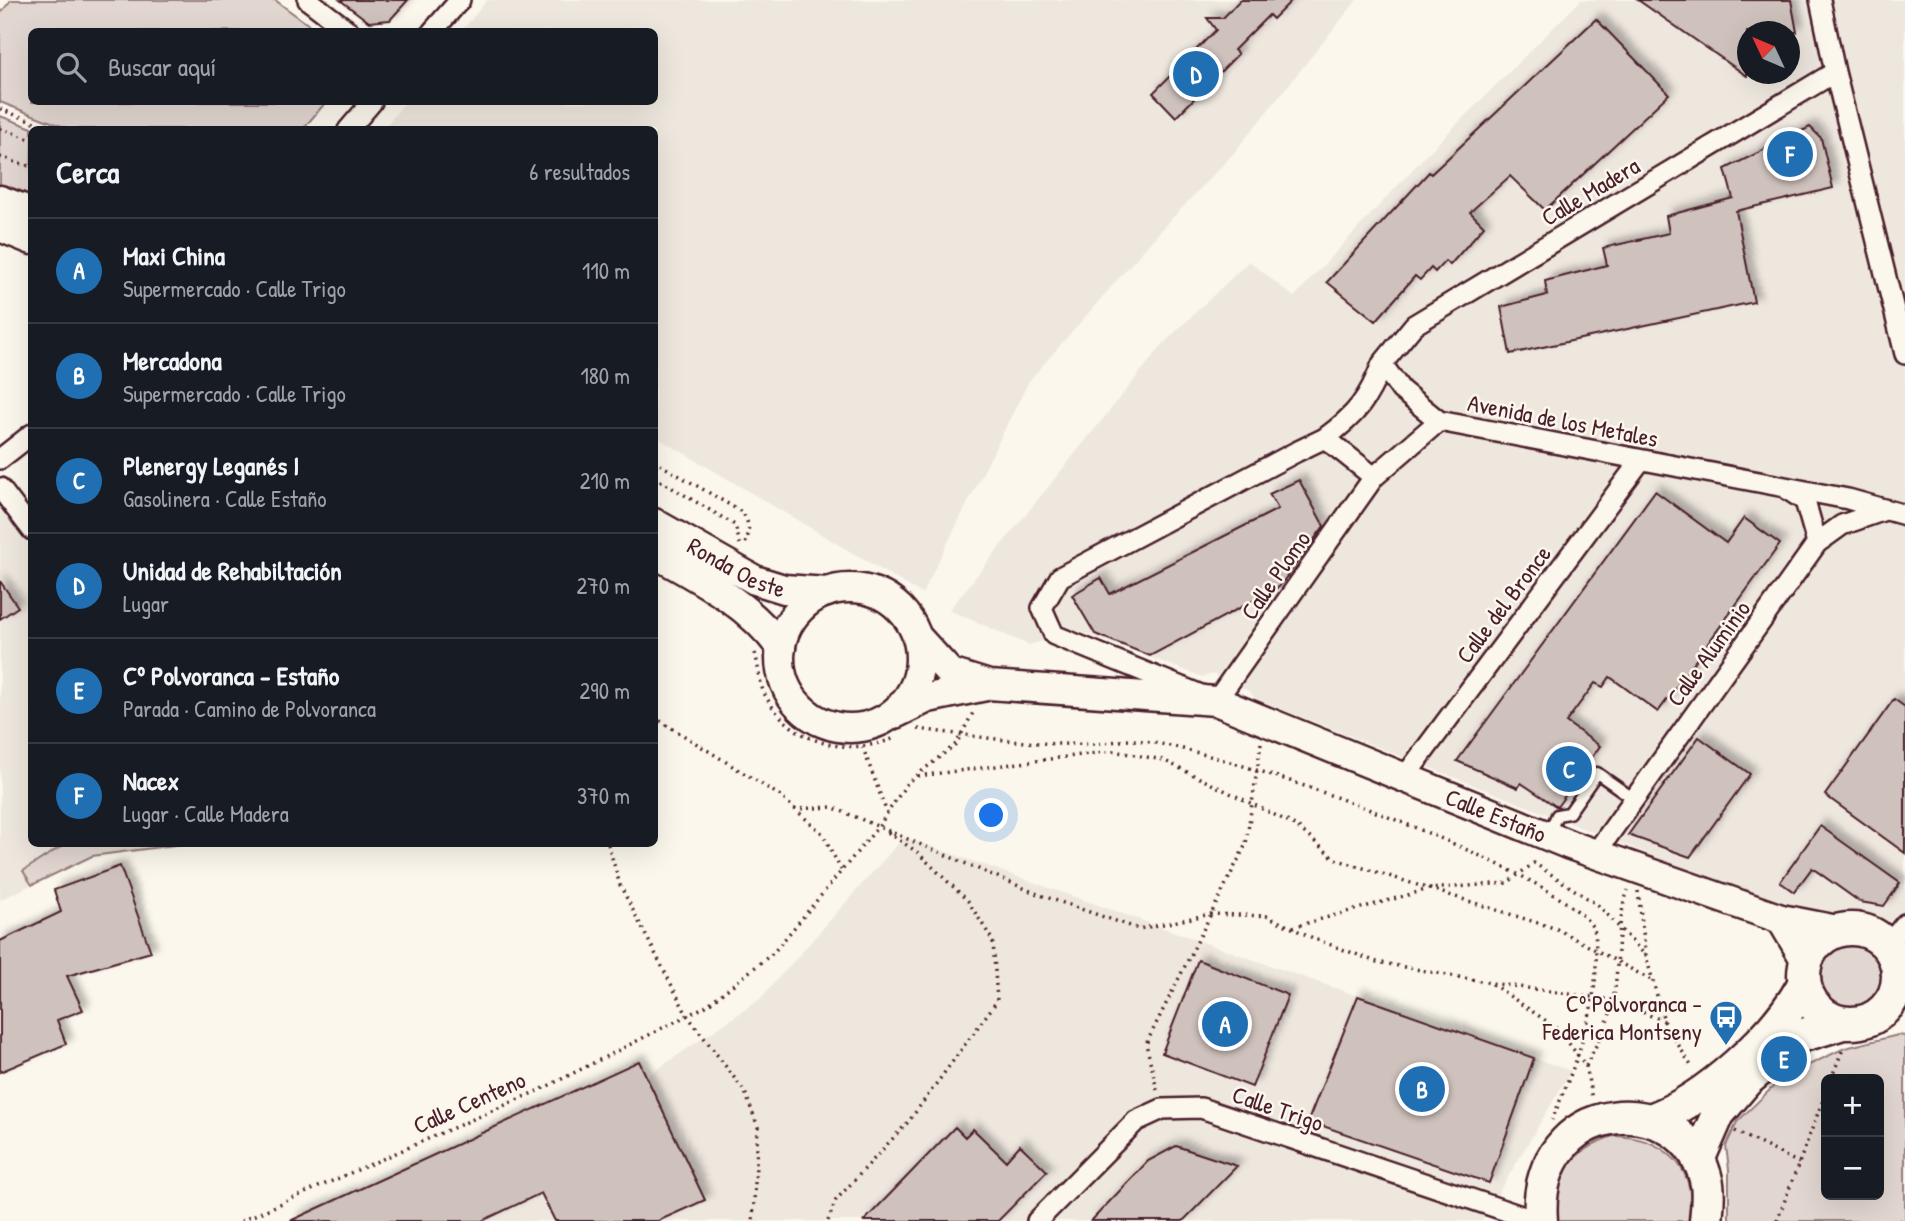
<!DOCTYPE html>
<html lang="es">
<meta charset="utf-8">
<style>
body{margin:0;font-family:"Patrick Hand",sans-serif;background:#242831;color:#f1f3f6}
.controls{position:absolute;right:21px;bottom:21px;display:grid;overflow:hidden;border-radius:10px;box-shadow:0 7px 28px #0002}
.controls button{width:63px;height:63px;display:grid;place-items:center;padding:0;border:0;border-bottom:2px solid #363941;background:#171b24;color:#f1f3f6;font:35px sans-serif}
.compass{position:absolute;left:1737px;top:21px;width:63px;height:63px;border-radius:50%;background:#171b24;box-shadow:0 7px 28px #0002;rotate:314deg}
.you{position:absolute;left:992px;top:816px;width:24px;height:24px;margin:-18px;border:5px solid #fff;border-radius:50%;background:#1a73e8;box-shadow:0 0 0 10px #1a73e833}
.badge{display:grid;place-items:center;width:46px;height:46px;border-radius:50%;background:#1f6fb2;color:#fff;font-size:23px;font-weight:700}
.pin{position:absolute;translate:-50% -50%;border:4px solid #fff;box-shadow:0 2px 7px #0006}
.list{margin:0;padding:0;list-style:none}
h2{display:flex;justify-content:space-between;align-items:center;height:91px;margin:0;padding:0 28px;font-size:30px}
h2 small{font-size:23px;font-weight:400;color:#9ea1a6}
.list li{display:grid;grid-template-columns:46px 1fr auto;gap:21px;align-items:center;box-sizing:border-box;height:105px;padding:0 28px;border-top:2px solid #363941}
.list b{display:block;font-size:26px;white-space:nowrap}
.list p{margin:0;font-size:23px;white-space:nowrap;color:#9ea1a6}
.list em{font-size:23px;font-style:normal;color:#9ea1a6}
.icon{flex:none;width:38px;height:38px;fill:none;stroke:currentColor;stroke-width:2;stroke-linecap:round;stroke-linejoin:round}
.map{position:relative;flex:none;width:1905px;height:1221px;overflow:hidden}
.search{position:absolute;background:#171b24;box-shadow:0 7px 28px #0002;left:28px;top:28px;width:630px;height:77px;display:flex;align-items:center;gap:18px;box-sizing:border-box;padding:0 24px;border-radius:10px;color:#9ea1a6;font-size:26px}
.panel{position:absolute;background:#171b24;box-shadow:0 7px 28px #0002;left:28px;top:126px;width:630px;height:721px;border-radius:10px}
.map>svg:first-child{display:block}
.built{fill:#eee7de;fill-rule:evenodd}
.green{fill:#e2d7d0;stroke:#967b7e;stroke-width:2;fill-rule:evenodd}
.building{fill:#cfc2bc;stroke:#4a1f2b;stroke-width:2;filter:url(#shadow)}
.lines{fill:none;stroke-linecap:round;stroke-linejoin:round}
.lane-casing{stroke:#4a1f2b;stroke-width:15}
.street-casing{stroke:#4a1f2b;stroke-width:24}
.secondary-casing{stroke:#4a1f2b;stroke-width:33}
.primary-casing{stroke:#4a1f2b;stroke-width:37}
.path{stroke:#4a1f2b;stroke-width:3.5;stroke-dasharray:2 5;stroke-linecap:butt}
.lane{stroke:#fbf7ec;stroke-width:10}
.street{stroke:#fbf7ec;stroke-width:19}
.secondary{stroke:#fbf7ec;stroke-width:28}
.primary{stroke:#fbf7ec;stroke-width:32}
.labels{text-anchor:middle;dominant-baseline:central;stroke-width:5;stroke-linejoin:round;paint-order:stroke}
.street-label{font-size:24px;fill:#4a1f2b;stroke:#fbf7ec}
.poi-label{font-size:24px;fill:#4a1f2b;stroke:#fbf7ec;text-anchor:end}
</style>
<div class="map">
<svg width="1905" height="1221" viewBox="0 0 1905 1221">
<defs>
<filter id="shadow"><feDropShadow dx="6" dy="-6" stdDeviation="3.5" flood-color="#0004"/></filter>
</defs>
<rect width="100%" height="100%" fill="#fbf7ec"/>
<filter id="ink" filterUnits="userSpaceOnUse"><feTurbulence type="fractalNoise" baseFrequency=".0143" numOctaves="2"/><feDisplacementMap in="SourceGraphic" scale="14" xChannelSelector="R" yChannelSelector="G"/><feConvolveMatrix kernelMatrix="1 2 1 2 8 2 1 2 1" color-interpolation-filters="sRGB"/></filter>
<g filter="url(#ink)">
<path class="built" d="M487 0H1357L1232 155 1161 230 1029 381 922 594 655 436 654 130H383L405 102H654V32L462 31Z
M1581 0H1905V931L1890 921 1877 925 1778 916 1653 856 1256 699 1249 691 1212 674 1203 677 1079 631 1029 645 949 610 1164 343 1249 261 1294 297 1429 152ZM1748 32H1790V74H1748Z
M0 505 31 548 32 844H183L92 856 0 900Z
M904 837 1571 1071 1482 1221H358L574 1126 759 1000Z"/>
<path class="green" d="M11 0H275L317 31 32 32V102H326L303 129H69L0 102V14Z
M0 116 35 129 32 130 31 201 0 188Z
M65 844H183L92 856 32 885 23 871Z
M1819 976a34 34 0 1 1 68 0a34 34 0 1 1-68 0Z
M1898 1035 1905 1036V1221H1729V1169L1726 1146 1737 1122 1783 1077 1845 1048ZM1879 1079V1195H1826V1079Z
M1613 1136C1664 1137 1699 1167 1689 1221H1557C1544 1179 1577 1148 1613 1136Z"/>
<path class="building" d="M340 0H408L390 20 369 22Z
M1240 0H1292L1273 19 1269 15 1234 50 1238 54 1176 117 1153 93 1216 30 1207 18H1223Z
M1638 0H1791L1797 32H1747V76Z
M1596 19 1669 94 1545 210 1510 176 1470 212 1484 226 1450 265 1445 261 1435 272 1431 268 1420 280 1415 276 1376 321 1327 282 1429 172 1431 174Z
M1810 127 1821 138 1833 188 1736 211 1754 302 1510 354 1501 307 1547 295 1545 281 1607 265 1603 248 1669 233 1666 216 1733 198 1725 169Z
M1299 480 1324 526 1279 587 1150 656 1095 634 1072 595 1101 578 1110 594 1278 509 1269 494Z
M1655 491 1726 543 1744 518 1780 544 1658 712 1610 677 1603 687 1595 683 1566 722 1600 746 1557 807 1521 783 1518 788 1457 761Z
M0 581 18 607 0 619Z
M1894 699 1905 707V853L1825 795Z
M1699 737 1750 774 1690 857 1628 835Z
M1820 826 1900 883 1884 906 1860 902 1812 868 1794 892 1780 882Z
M120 866 151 952 67 976 83 1010 57 1020 66 1044 0 1072V941L61 912 54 890Z
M1198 960 1288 995 1252 1087 1162 1053Z
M1358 996 1534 1058 1489 1183 1308 1121Z
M639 1061 705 1200 658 1221H555L541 1193 482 1221H290Z
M955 1127 965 1137 973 1129 1006 1161 1020 1145 1047 1171 998 1221H864Z
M1176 1146 1237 1166 1183 1221H1091L1148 1161Z"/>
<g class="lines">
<defs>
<path id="lane" d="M1549 833 1557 815 1569 813 1597 773 1634 799"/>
<path id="street" d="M308 0 350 32
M1820 0 1835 72 1905 354
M432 32 460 0
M348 130 372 102
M1439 421 1401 390 1382 364 1414 325 1835 72
M1325 438C1356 415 1368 400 1382 364
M0 459 32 434
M1374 477 1325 438 1296 452 1060 577 1042 608 1054 635 1216 701 1374 477 1439 421 1848 499 1905 515
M0 488 32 530
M1787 489 1805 501 1817 543
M1404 778 1641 460
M1595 854 1817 543 1842 525 1885 510
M1887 946 1905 924
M1037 1221 1136 1121 1162 1109 1201 1108 1536 1221"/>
<g id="secondary">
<path d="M0 200 32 212"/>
<path d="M0 227 32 240"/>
<path id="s1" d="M654 523 755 580 784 589 827 592"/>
<path d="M654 553C702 580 748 603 781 648"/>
<circle cx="850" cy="658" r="70"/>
<path id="s2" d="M918 638 950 673 989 685 1216 701 1570 845 1781 919 1837 930"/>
<path d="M895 714 928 698 986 686"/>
<path d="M1781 919 1806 961"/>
</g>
<path id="primary" d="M1804 976a47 47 0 1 1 94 0a47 47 0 1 1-94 0Z
M1650 1120C1705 1101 1777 1035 1804 984
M1698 1160 1718 1114 1746 1081 1800 1036 1843 1023
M1541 1221C1531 1095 1687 1084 1707 1184 1709 1196 1707 1209 1706 1221"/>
</defs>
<use href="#lane" class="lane-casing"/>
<use href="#street" class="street-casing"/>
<use href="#secondary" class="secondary-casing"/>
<use href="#primary" class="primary-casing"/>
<path class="path" d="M0 109 55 130
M0 128 32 140
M0 157 32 167
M654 461 742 512C751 525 750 534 743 548
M654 477 735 525 740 544
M755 653C759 666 759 684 765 695 791 743 845 758 895 738
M654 717 779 795 823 834 841 870
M918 729C974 736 1034 746 1091 744 1105 744 1119 740 1133 740 1207 743 1560 869 1593 928 1597 934 1595 946 1596 953 1598 1012 1574 1067 1552 1120
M860 740 887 813
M918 776 1113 751 1163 760 1295 825 1335 859 1557 929 1653 981
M794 809 832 807 1040 895 1139 929 1211 914 1267 916 1315 939 1377 962 1491 983 1612 1000 1664 1021
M608 844 620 885 687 1015 745 1092 758 1127 753 1221
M1638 891 1646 956 1664 1021 1693 1069
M1293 927 1429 889 1507 883 1534 863 1599 906 1646 956
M1492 984 1558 1029 1586 1066 1592 1100
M1586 1066C1594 1048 1606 1029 1611 1010 1621 970 1614 929 1628 890
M1831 1079 1843 1049
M1157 1090 1146 1044 1246 844 1261 743
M1735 1131 1799 1163
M241 1221 544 1088 706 1006 773 953 879 826 907 783 956 744 974 711
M828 1221 836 1200 909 1121 997 1001 993 941 968 901 917 852 886 831
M1777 1221 1826 1092
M1900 1221 1905 1218"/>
<use href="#lane" class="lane"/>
<use href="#street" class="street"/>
<use href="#secondary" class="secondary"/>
<use href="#primary" class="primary"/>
</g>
</g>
<defs>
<symbol id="bus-pin" viewBox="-11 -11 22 30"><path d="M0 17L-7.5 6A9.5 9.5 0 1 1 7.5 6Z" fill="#1f6fb2" stroke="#fbf7ec"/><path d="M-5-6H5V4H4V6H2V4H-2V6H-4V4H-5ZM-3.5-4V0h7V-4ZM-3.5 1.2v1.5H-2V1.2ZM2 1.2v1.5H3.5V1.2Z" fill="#fff"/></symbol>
</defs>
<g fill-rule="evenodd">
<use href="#bus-pin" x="1707" y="998" width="38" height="52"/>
</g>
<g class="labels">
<g class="street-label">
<text transform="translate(1590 191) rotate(-31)">Calle Madera</text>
<text transform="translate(1563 420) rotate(11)">Avenida de los Metales</text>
<text stroke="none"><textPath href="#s1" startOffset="94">Ronda Oeste</textPath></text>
<text transform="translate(1275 575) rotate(-55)">Calle Plomo</text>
<text transform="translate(1503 604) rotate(-53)">Calle del Bronce</text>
<text transform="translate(1708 653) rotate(-54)">Calle Aluminio</text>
<text stroke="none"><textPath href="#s2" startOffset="618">Calle Estaño</textPath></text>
<text transform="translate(469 1102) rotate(-24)">Calle Centeno</text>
<text transform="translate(1278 1108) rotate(19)">Calle Trigo</text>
</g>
<g class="poi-label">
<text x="1702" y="1003">Cº Polvoranca -<tspan x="1702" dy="28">Federica Montseny</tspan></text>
</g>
</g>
</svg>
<div class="controls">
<button>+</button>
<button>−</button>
</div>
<svg class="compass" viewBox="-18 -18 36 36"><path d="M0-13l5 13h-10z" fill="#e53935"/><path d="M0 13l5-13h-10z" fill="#9ea1a6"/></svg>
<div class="you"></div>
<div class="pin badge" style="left:1225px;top:1024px">A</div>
<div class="pin badge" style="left:1422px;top:1089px">B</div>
<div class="pin badge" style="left:1569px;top:769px">C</div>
<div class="pin badge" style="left:1196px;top:74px">D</div>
<div class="pin badge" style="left:1784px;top:1059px">E</div>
<div class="pin badge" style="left:1790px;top:154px">F</div>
<div class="search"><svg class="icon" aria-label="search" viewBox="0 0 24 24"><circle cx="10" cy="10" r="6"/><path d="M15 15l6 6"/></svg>Buscar aquí</div>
<section class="panel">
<h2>Cerca<small>6 resultados</small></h2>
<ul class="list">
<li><span class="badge">A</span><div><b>Maxi China</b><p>Supermercado · Calle Trigo</p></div><em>110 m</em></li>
<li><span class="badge">B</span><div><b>Mercadona</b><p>Supermercado · Calle Trigo</p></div><em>180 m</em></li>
<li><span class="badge">C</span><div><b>Plenergy Leganés I</b><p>Gasolinera · Calle Estaño</p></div><em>210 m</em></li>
<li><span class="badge">D</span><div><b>Unidad de Rehabiltación</b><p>Lugar</p></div><em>270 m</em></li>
<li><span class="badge">E</span><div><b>Cº Polvoranca - Estaño</b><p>Parada · Camino de Polvoranca</p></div><em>290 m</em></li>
<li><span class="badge">F</span><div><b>Nacex</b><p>Lugar · Calle Madera</p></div><em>370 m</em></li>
</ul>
</section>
</div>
